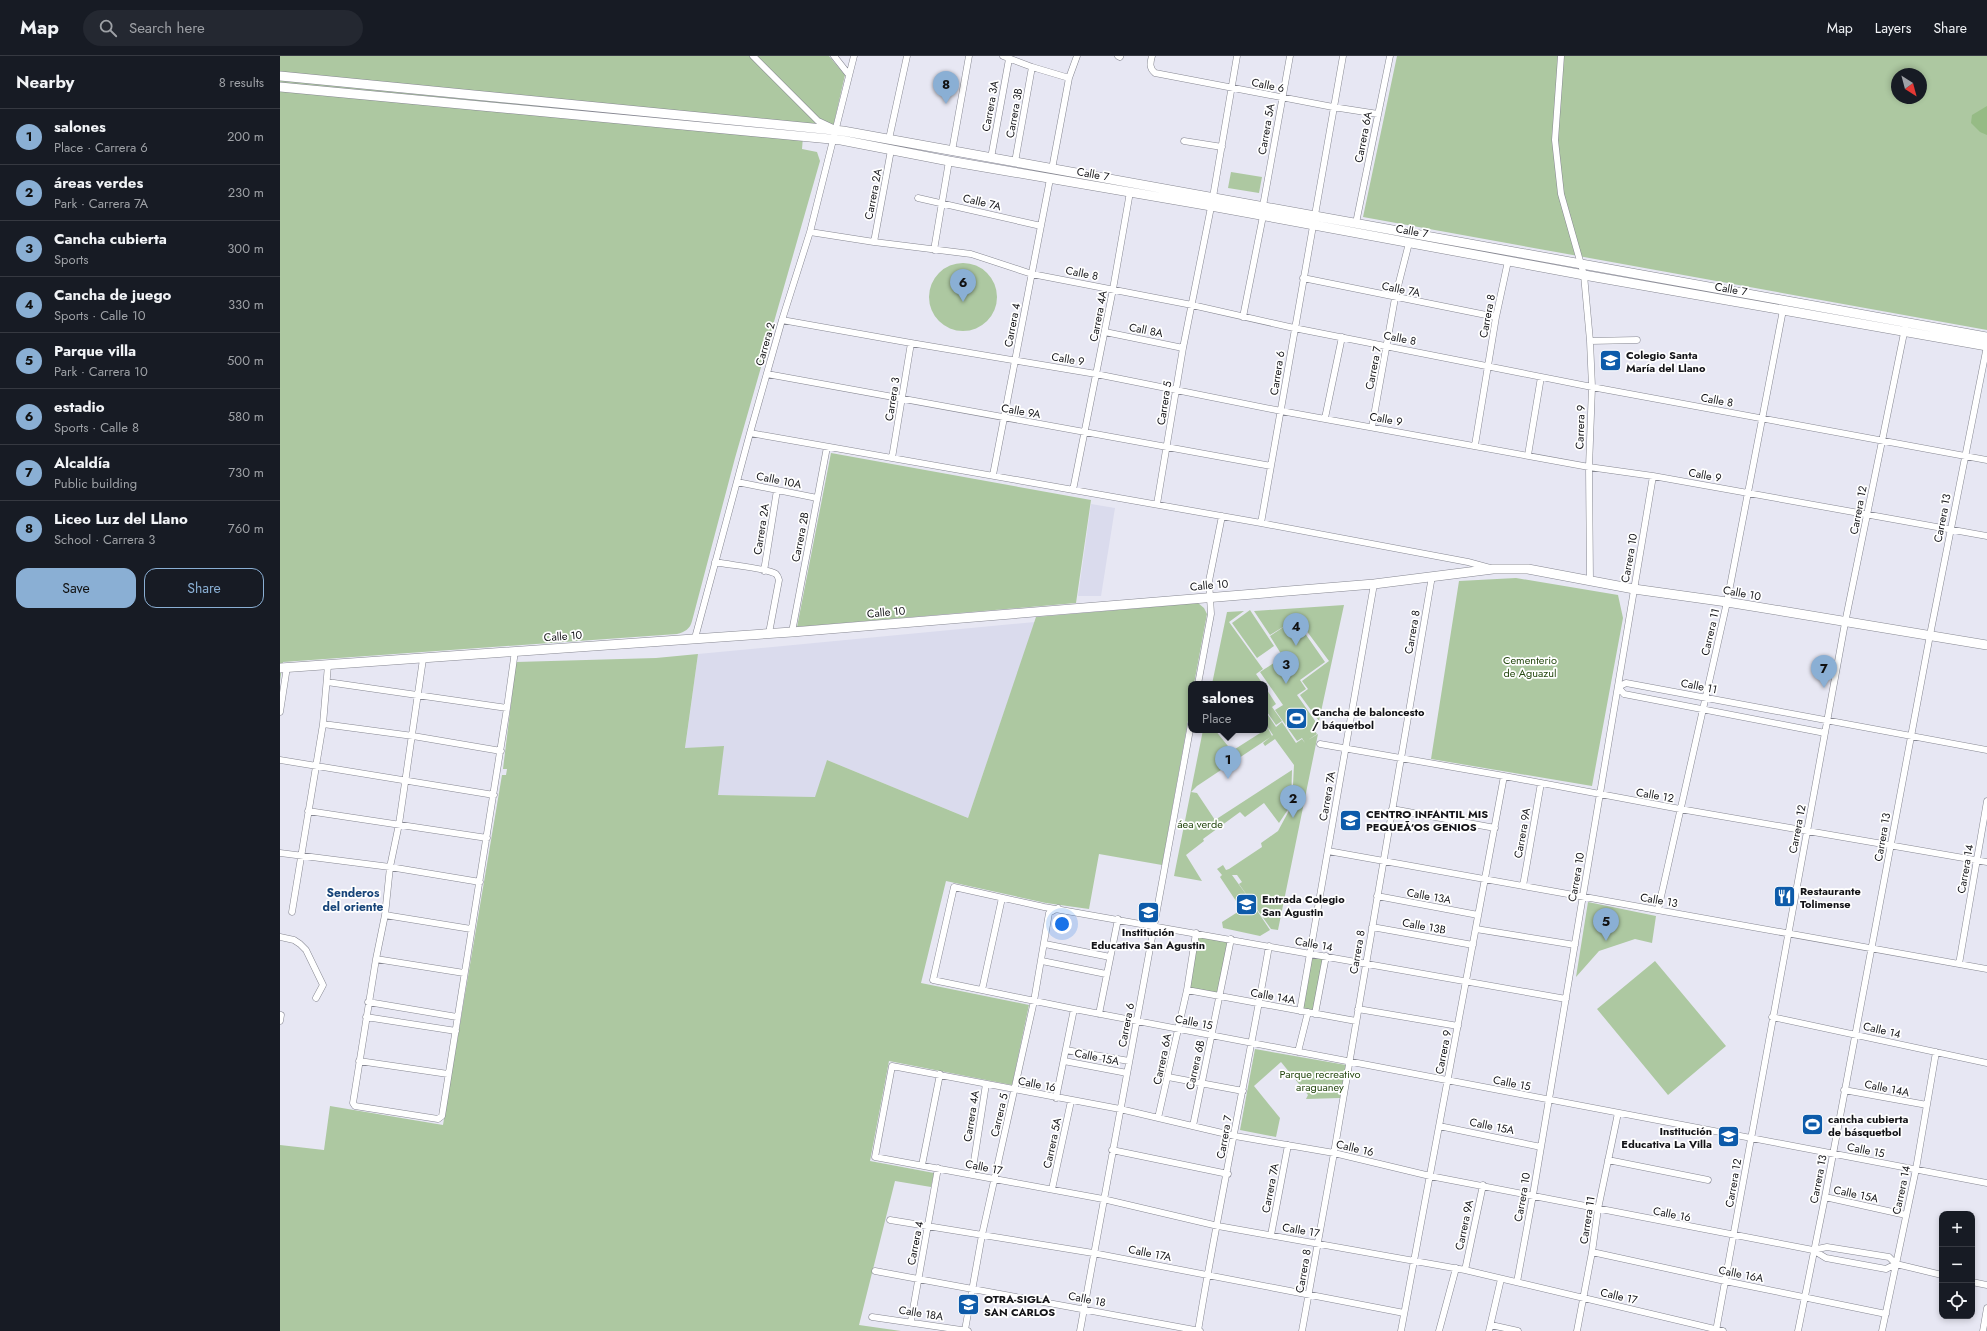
<!DOCTYPE html>
<meta charset="utf-8">
<style>
body{margin:0;font-family:Jost,sans-serif;background:#242831;color:#f1f3f6}
.controls{position:absolute;right:12px;bottom:12px;display:grid;overflow:hidden;border-radius:8px;box-shadow:0 2px 6px #0003}
.controls button{width:36px;height:36px;display:grid;place-items:center;padding:0;border:0;border-bottom:1px solid #363941;background:#171b24;color:#f1f3f6;font:20px sans-serif}
.compass{position:absolute;left:1611px;top:12px;width:36px;height:36px;border-radius:50%;background:#171b24;box-shadow:0 2px 6px #0003;rotate:144deg}
.you{position:absolute;left:782px;top:868px;width:14px;height:14px;margin:-10px;border:3px solid #fff;border-radius:50%;background:#1a73e8;box-shadow:0 0 0 6px #1a73e833}
.badge{display:grid;place-items:center;width:26px;height:26px;border-radius:50%;background:#8aafd4;color:#111;font-size:13px;font-weight:700}
.pin{position:absolute;translate:-50% -33px;filter:drop-shadow(0 1px 2px #0008)}
.pin::after{content:'';position:absolute;top:21px;width:14px;height:12px;background:inherit;clip-path:polygon(0 0,100% 0,50% 100%)}
.popup{position:absolute;left:908px;top:625px;width:80px;height:52px;box-sizing:border-box;display:grid;place-content:center;border-radius:8px;background:#171b24;filter:drop-shadow(0 1px 3px #0005);font-size:13px;white-space:nowrap;color:#9ea1a6}
.popup b{font-size:15px;color:#f1f3f6}
.popup::after{content:'';position:absolute;left:50%;top:100%;margin-left:-8px;border:8px solid transparent;border-top-color:#171b24}
.list{margin:0;padding:0;list-style:none}
h2{display:flex;justify-content:space-between;align-items:center;height:52px;margin:0;padding:0 16px;font-size:17px}
h2 small{font-size:13px;font-weight:400;color:#9ea1a6}
.list li{display:grid;grid-template-columns:26px 1fr auto;gap:12px;align-items:center;box-sizing:border-box;height:56px;padding:0 16px;border-top:1px solid #363941}
.list b{display:block;font-size:15px;white-space:nowrap}
.list p{margin:0;font-size:13px;white-space:nowrap;color:#9ea1a6}
.list em{font-size:13px;font-style:normal;color:#9ea1a6}
.actions{display:flex;gap:8px;padding:12px 16px}
.actions a{flex:1;padding:9px 0;border:1px solid #8aafd4;border-radius:12px;text-align:center;font-size:14px;color:#8aafd4}
.actions .main{background:#8aafd4;color:#111}
.icon{flex:none;width:22px;height:22px;fill:none;stroke:currentColor;stroke-width:2;stroke-linecap:round;stroke-linejoin:round}
.map{position:relative;flex:none;width:1707px;height:1275px;overflow:hidden}
header{display:flex;align-items:center;gap:24px;box-sizing:border-box;height:56px;padding:0 20px;background:#171b24;border-bottom:1px solid #363941}
header strong{font-size:19px}
nav{display:flex;gap:22px;margin-inline-start:auto;font-size:14px}
.search{width:280px;height:36px;background:#242831;display:flex;align-items:center;gap:10px;box-sizing:border-box;padding:0 14px;border-radius:22px;color:#9ea1a6;font-size:15px}
main{display:flex}
aside{flex:1;background:#171b24}
.map>svg:first-child{display:block}
.built{fill:#dadbed}
.green{fill:#adc8a1;fill-rule:evenodd}
.forest{fill:#96bb85}
.lines{fill:none;stroke-linecap:round;stroke-linejoin:round}
.street-casing{stroke:#868791;stroke-width:7}
.secondary-casing{stroke:#868791;stroke-width:10}
.street{stroke:#fff;stroke-width:6}
.secondary{stroke:#fff;stroke-width:9}
.labels{text-anchor:middle;dominant-baseline:central;stroke-width:3.5;stroke-linejoin:round;paint-order:stroke}
.street-label{font-size:11px;fill:#131317;stroke:#fff}
.poi-label{font-size:11px;font-weight:bold;fill:#131317;stroke:#fff;text-anchor:start}
.park-label{font-size:11px;fill:#254810;stroke:#fff}
.neighbourhood-label{font-size:12px;font-weight:bold;fill:#184579;stroke:#fff}
</style>
<header>
<strong>Map</strong>
<div class="search"><svg class="icon" aria-label="search" viewBox="0 0 24 24"><circle cx="10" cy="10" r="6"/><path d="M15 15l6 6"/></svg>Search here</div>
<nav><a>Map</a><a>Layers</a><a>Share</a></nav>
</header>
<main>
<aside>
<h2>Nearby<small>8 results</small></h2>
<ul class="list">
<li><span class="badge">1</span><div><b>salones</b><p>Place · Carrera 6</p></div><em>200 m</em></li>
<li><span class="badge">2</span><div><b>áreas verdes</b><p>Park · Carrera 7A</p></div><em>230 m</em></li>
<li><span class="badge">3</span><div><b>Cancha cubierta</b><p>Sports</p></div><em>300 m</em></li>
<li><span class="badge">4</span><div><b>Cancha de juego</b><p>Sports · Calle 10</p></div><em>330 m</em></li>
<li><span class="badge">5</span><div><b>Parque villa</b><p>Park · Carrera 10</p></div><em>500 m</em></li>
<li><span class="badge">6</span><div><b>estadio</b><p>Sports · Calle 8</p></div><em>580 m</em></li>
<li><span class="badge">7</span><div><b>Alcaldía</b><p>Public building</p></div><em>730 m</em></li>
<li><span class="badge">8</span><div><b>Liceo Luz del Llano</b><p>School · Carrera 3</p></div><em>760 m</em></li>
</ul>
<div class="actions"><a class="main">Save</a><a>Share</a></div>
</aside>
<div class="map">
<svg width="1707" height="1275" viewBox="0 0 1707 1275">
<rect width="100%" height="100%" fill="#e7e7f3"/>
<path class="built" d="M811 448 835 452 821 540H798Z
M755 566 688 762 547 704 536 741 437 739 405 693 418 598Z"/>
<path class="green" d="M0 0H549L565 19 553 71 524 68 522 93 537 96 540 105 455 402 412 565C410 573 405 576 397 578L3 606 0 625Z
M1117 0H1707V274L1083 161ZM1617 18H1641V42H1617Z
M951 116 982 121 979 137 948 132Z
M649 241a34 34 0 1 1 68 0a34 34 0 1 1-68 0Z
M551 397 811 444 796 547 517 571Z
M1236 522 1338 539 1343 562 1312 730 1151 703 1179 525Z
M918 547 924 552 927 558 914 628H911V648L882 809 819 798 809 853 766 847 666 825 641 927 749 949 732 1029 609 1005 590 1105 654 1117 651 1131 615 1125 579 1269 621 1275H0V1089L44 1094 50 1050 163 1069 222 719H226L227 713H223L236 606 376 602 418 598 405 692 444 690 438 739 535 741 547 704 688 762 756 561Z
M1064 549 1039 665 1020 639 1028 633 1022 625 1049 605 1017 562 1015 563 1045 606 1020 624 1026 633 1017 639 1038 669 1033 673 1037 678 1028 684 1038 678 998 874 991 873 959 828 962 826 957 819H952L968 841 958 848 940 821 942 819 937 813 943 809 946 814 949 813 982 791 981 787 998 775 1012 749 1014 709 995 683 985 690 983 687 993 679 985 667V660L988 659 996 671 1002 666 1016 687 1022 683 1025 687 1022 682 1017 685 995 654 1003 649 980 616 1003 601 990 580 1011 566 990 579 974 555Z
M970 554 994 590 977 602 952 567Z
M964 555 949 566 983 613 976 618 983 628H932L947 556Z
M985 631 996 648 992 651 1002 665 996 669 985 653Z
M988 672 992 680 917 730 911 736 917 737 935 764 1012 714 1011 749 999 767 984 747 965 761 960 756 923 783 924 785 906 799 922 825 894 820 923 674H935L952 695Z
M1308 846 1376 860 1372 887 1355 883 1319 895 1296 921Z
M972 847 990 874 980 880 943 872 942 866Z
M919 879 948 886 939 937 909 932Z
M1032 899 1045 901 1034 956 1021 954Z
M1375 905 1446 990 1388 1039 1317 953Z
M975 993 1066 1009 1060 1042 1026 1043 1028 1039 1001 1006 974 1030 1000 1062 996 1081 960 1074Z"/>
<path class="forest" d="M1707 50V79L1700 76 1691 67 1692 59Z"/>
<g class="lines">
<defs>
<path id="street" d="M473 0 538 65 553 72
M554 0 569 19
M723 0 752 11 789 22
M838 0 840 1
M872 0C870 7 869 12 875 17L1053 51 1098 58
M1281 0 1275 84 1281 138 1304 219 1310 285 1312 331 1309 411 1310 524
M609 83 627 0
M904 85 942 91
M672 95 689 0
M711 102 729 3
M735 106 752 11
M772 113 789 22 797 0
M638 142 761 170
M983 150 1010 0
M1035 159 1063 0
M1076 167 1110 0
M530 176 594 186 691 198 752 218 912 249 1014 272 1312 331 1707 404
M594 186 611 94
M654 194 669 105
M1023 222 1216 261
M963 261 983 160
M502 264 631 287 816 318 1001 355 1309 411 1373 420 1707 480
M825 276 903 292
M1310 285 1357 284
M487 318 991 410
M1045 362 1062 281
M1092 371 1115 242 1129 187
M470 377 981 467 1188 506 1210 512
M1195 389 1216 261 1228 205
M1248 399 1261 321
M612 402 631 287
M713 419 770 123
M457 426 537 442
M793 434 833 233 850 136
M877 448 903 292 933 141 957 0
M981 467 1033 170
M435 506C448 509 487 512 496 518 498 520 498 521 499 524L489 577
M484 515 497 434
M512 576 547 391
M415 582 470 377 502 264 530 176 574 0
M143 603 119 768 110 811 105 859 96 903 73 1047 75 1050 158 1063 162 1060 227 652
M47 626 227 652 235 595
M918 628 931 558 929 525 942 460
M0 656 7 611
M43 668 133 680 221 695
M1545 677 1344 638 1338 631 1346 627 1707 694
M1040 688 1224 720 1400 753 1707 806
M0 704 214 739
M1112 753 1215 772
M28 755 207 782
M1048 795 1707 913
M0 797 110 811 200 826
M1243 830 1261 727
M1097 840 1198 859
M1378 854 1447 546 1503 254
M12 856 43 668 48 609
M105 859 191 873
M1092 871 1193 889
M1196 873 1295 889
M0 881 14 884 20 888 26 894 43 929 36 942
M765 888 830 901
M96 903 184 917
M762 905 826 918
M1679 908 1707 745
M702 934 722 842
M907 934 1076 965
M1286 943 764 851 674 831 653 924 794 953 1707 1127
M88 946 177 961
M1078 953 1178 970
M1020 955 1094 528
M819 958 838 863
M1035 958 1046 900
M86 961 176 975
M1492 961 1707 1007
M0 965 1 959
M786 994 849 1005
M1018 996 1028 956
M79 1005 168 1018
M784 1005 847 1017
M888 1021 963 1035
M1564 1034 1647 1049
M776 1042 794 953
M878 1062 907 934 916 877
M913 1070 951 883
M1159 1070 1261 1091
M832 1094 948 1118
M1328 1104 1428 1124
M642 1109 660 1018
M692 1118 706 1028
M772 1133 791 1045
M1545 1141 1626 1159
M610 1164 813 1197 1124 1257
M991 1179 1008 1089
M1533 1194 1547 1191 1609 1201 1616 1208 1662 1219
M1312 1196 1445 1225 1606 1258
M1185 1214 1203 1129
M595 1215 920 1275
M1237 1226 1253 1139 1373 420
M1692 1226 1707 1229
M592 1261 688 1275
M631 1265 658 1112
M1211 1269 1238 1275
M685 1274 702 1179 754 945 769 857 778 852
M800 1275 911 668
M918 1275C939 1146 967 1018 989 890
M1022 1275 1054 1097 1152 520
M1121 1275 1224 720
M1159 1275 1176 1212
M1209 1275 1221 1223
M1297 1275 1312 1196 1318 1153 1338 1057
M1436 1275 1565 567 1625 272
M1443 1275 1185 1214 938 1170 823 1143 595 1101 612 1010 840 1053 955 1080 1054 1097 1150 1120 1533 1194 1546 1202 1606 1213 1616 1208
M1518 1275 1545 1141 1650 579 1707 290
M1602 1275 1636 1113 1656 996
M1703 1275 1707 1252"/>
<path id="secondary" d="M0 20 563 75 1707 281
M0 31 561 84 669 105 931 150 1304 219 1707 290
M0 612 512 576 1094 528 1213 513H1248L1354 533 1447 546 1707 589"/>
</defs>
<use href="#street" class="street-casing"/>
<use href="#secondary" class="secondary-casing"/>
<use href="#street" class="street"/>
<use href="#secondary" class="secondary"/>
</g>
<defs>
<symbol id="school-square" viewBox="-11 -11 22 22"><rect x="-9" y="-9" width="18" height="18" rx="4" fill="#0d5baa" stroke="#fff"/><path d="M0-5L7-2L0 1L-7-2ZM-4 1L0 2.5L4 1V4Q0 6-4 4Z" fill="#fff"/></symbol>
<symbol id="stadium-square" viewBox="-11 -11 22 22"><rect x="-9" y="-9" width="18" height="18" rx="4" fill="#0d5baa" stroke="#fff"/><path d="M0-5a6.5 5 0 1 0 0 10a6.5 5 0 1 0 0-10ZM-3.5-1.8h7v3.6h-7Z" fill="#fff"/></symbol>
<symbol id="restaurant-square" viewBox="-11 -11 22 22"><rect x="-9" y="-9" width="18" height="18" rx="4" fill="#0d5baa" stroke="#fff"/><path d="M-5-6h1v4h1v-4h1v4h1v-4h1v5L-1.5 .5V6h-2V.5L-5-1ZM5-6V6H3V1.5H1.5Q1.5-4 5-6Z" fill="#fff"/></symbol>
<symbol id="university-square" viewBox="-11 -11 22 22"><rect x="-9" y="-9" width="18" height="18" rx="4" fill="#0d5baa" stroke="#fff"/><path d="M0-5L7-2L0 1L-7-2ZM-4 1L0 2.5L4 1V4Q0 6-4 4Z" fill="#fff"/></symbol>
</defs>
<g fill-rule="evenodd">
<use href="#school-square" x="1318" y="292" width="25" height="25"/>
<use href="#stadium-square" x="1004" y="650" width="25" height="25"/>
<use href="#school-square" x="1058" y="752" width="25" height="25"/>
<use href="#restaurant-square" x="1492" y="828" width="25" height="25"/>
<use href="#university-square" x="954" y="836" width="25" height="25"/>
<use href="#school-square" x="856" y="844" width="25" height="25"/>
<use href="#stadium-square" x="1520" y="1056" width="25" height="25"/>
<use href="#school-square" x="1436" y="1068" width="25" height="25"/>
<use href="#school-square" x="676" y="1236" width="25" height="25"/>
</g>
<g class="labels">
<g class="street-label">
<text transform="translate(988 29) rotate(11)">Calle 6</text>
<text transform="translate(710 50) rotate(-80)">Carrera 3A</text>
<text transform="translate(734 57) rotate(-80)">Carrera 3B</text>
<text transform="translate(986 73) rotate(-80)">Carrera 5A</text>
<text transform="translate(1083 81) rotate(-79)">Carrera 6A</text>
<text transform="translate(813 118) rotate(10)">Calle 7</text>
<text transform="translate(593 138) rotate(-79)">Carrera 2A</text>
<text transform="translate(702 146) rotate(13)">Calle 7A</text>
<text transform="translate(1132 175) rotate(10)">Calle 7</text>
<text transform="translate(802 217) rotate(11)">Calle 8</text>
<text transform="translate(1121 233) rotate(11)">Calle 7A</text>
<text transform="translate(1451 233) rotate(10)">Calle 7</text>
<text transform="translate(818 260) rotate(-79)">Carrera 4A</text>
<text transform="translate(1207 260) rotate(-79)">Carrera 8</text>
<text transform="translate(732 269) rotate(-79)">Carrera 4</text>
<text transform="translate(866 274) rotate(11)">Call 8A</text>
<text transform="translate(1120 282) rotate(11)">Calle 8</text>
<text transform="translate(485 288) rotate(-74)">Carrera 2</text>
<text transform="translate(788 303) rotate(9)">Calle 9</text>
<text transform="translate(1093 312) rotate(-79)">Carrera 7</text>
<text transform="translate(997 317) rotate(-81)">Carrera 6</text>
<text transform="translate(612 343) rotate(-81)">Carrera 3</text>
<text transform="translate(1437 344) rotate(10)">Calle 8</text>
<text transform="translate(884 347) rotate(-81)">Carrera 5</text>
<text transform="translate(741 355) rotate(10)">Calle 9A</text>
<text transform="translate(1106 363) rotate(10)">Calle 9</text>
<text transform="translate(1300 371) rotate(-88)">Carrera 9</text>
<text transform="translate(1425 419) rotate(10)">Calle 9</text>
<text transform="translate(499 424) rotate(11)">Calle 10A</text>
<text transform="translate(1578 454) rotate(-79)">Carrera 12</text>
<text transform="translate(1662 462) rotate(-79)">Carrera 13</text>
<text transform="translate(481 473) rotate(-81)">Carrera 2A</text>
<text transform="translate(520 481) rotate(-79)">Carrera 2B</text>
<text transform="translate(1349 502) rotate(-80)">Carrera 10</text>
<text transform="translate(929 529) rotate(-5)">Calle 10</text>
<text transform="translate(1462 537) rotate(10)">Calle 10</text>
<text transform="translate(606 556) rotate(-5)">Calle 10</text>
<text transform="translate(1132 576) rotate(-80)">Carrera 8</text>
<text transform="translate(1430 576) rotate(-77)">Carrera 11</text>
<text transform="translate(283 580) rotate(-4)">Calle 10</text>
<text transform="translate(1419 630) rotate(11)">Calle 11</text>
<text transform="translate(1375 739) rotate(10)">Calle 12</text>
<text transform="translate(1047 740) rotate(-80)">Carrera 7A</text>
<text transform="translate(1517 773) rotate(-79)">Carrera 12</text>
<text transform="translate(1242 777) rotate(-80)">Carrera 9A</text>
<text transform="translate(1602 781) rotate(-80)">Carrera 13</text>
<text transform="translate(1685 813) rotate(-80)">Carrera 14</text>
<text transform="translate(1296 821) rotate(-80)">Carrera 10</text>
<text transform="translate(1149 840) rotate(10)">Calle 13A</text>
<text transform="translate(1379 844) rotate(10)">Calle 13</text>
<text transform="translate(1144 870) rotate(10)">Calle 13B</text>
<text transform="translate(1034 888) rotate(10)">Calle 14</text>
<text transform="translate(1077 896) rotate(-80)">Carrera 8</text>
<text transform="translate(993 940) rotate(10)">Calle 14A</text>
<text transform="translate(914 966) rotate(11)">Calle 15</text>
<text transform="translate(846 969) rotate(-79)">Carrera 6</text>
<text transform="translate(1602 974) rotate(13)">Calle 14</text>
<text transform="translate(1163 996) rotate(-79)">Carrera 9</text>
<text transform="translate(817 1001) rotate(11)">Calle 15A</text>
<text transform="translate(882 1003) rotate(-78)">Carrera 6A</text>
<text transform="translate(915 1009) rotate(-77)">Carrera 6B</text>
<text transform="translate(1232 1027) rotate(11)">Calle 15</text>
<text transform="translate(757 1028) rotate(11)">Calle 16</text>
<text transform="translate(1607 1032) rotate(11)">Calle 14A</text>
<text transform="translate(719 1059) rotate(-77)">Carrera 5</text>
<text transform="translate(691 1060) rotate(-81)">Carrera 4A</text>
<text transform="translate(1212 1070) rotate(11)">Calle 15A</text>
<text transform="translate(944 1081) rotate(-80)">Carrera 7</text>
<text transform="translate(772 1087) rotate(-78)">Carrera 5A</text>
<text transform="translate(1075 1092) rotate(13)">Calle 16</text>
<text transform="translate(1586 1094) rotate(11)">Calle 15</text>
<text transform="translate(704 1111) rotate(11)">Calle 17</text>
<text transform="translate(1538 1123) rotate(-79)">Carrera 13</text>
<text transform="translate(1453 1127) rotate(-80)">Carrera 12</text>
<text transform="translate(990 1132) rotate(-79)">Carrera 7A</text>
<text transform="translate(1621 1134) rotate(-78)">Carrera 14</text>
<text transform="translate(1576 1138) rotate(12)">Calle 15A</text>
<text transform="translate(1242 1141) rotate(-80)">Carrera 10</text>
<text transform="translate(1392 1158) rotate(11)">Calle 16</text>
<text transform="translate(1307 1164) rotate(-81)">Carrera 11</text>
<text transform="translate(1184 1169) rotate(-78)">Carrera 9A</text>
<text transform="translate(1021 1174) rotate(10)">Calle 17</text>
<text transform="translate(635 1187) rotate(-79)">Carrera 4</text>
<text transform="translate(870 1197) rotate(11)">Calle 17A</text>
<text transform="translate(1023 1215) rotate(-80)">Carrera 8</text>
<text transform="translate(1461 1218) rotate(11)">Calle 16A</text>
<text transform="translate(1339 1240) rotate(13)">Calle 17</text>
<text transform="translate(807 1243) rotate(11)">Calle 18</text>
<text transform="translate(641 1257) rotate(9)">Calle 18A</text>
</g>
<g class="poi-label">
<text x="1346" y="299">Colegio Santa<tspan x="1346" dy="13">María del Llano</tspan></text>
<text x="1032" y="656">Cancha de baloncesto<tspan x="1032" dy="13">/ báquetbol</tspan></text>
<text x="1086" y="758">CENTRO INFANTIL MIS<tspan x="1086" dy="13">PEQUEÃ‘OS GENIOS</tspan></text>
<text x="1520" y="835">Restaurante<tspan x="1520" dy="13">Tolimense</tspan></text>
<text x="982" y="843">Entrada Colegio<tspan x="982" dy="13">San Agustin</tspan></text>
<text x="868" y="876" text-anchor="middle">Institución<tspan x="868" dy="13">Educativa San Agustin</tspan></text>
<text x="1548" y="1063">cancha cubierta<tspan x="1548" dy="13">de básquetbol</tspan></text>
<text x="1432" y="1075" text-anchor="end">Institución<tspan x="1432" dy="13">Educativa La Villa</tspan></text>
<text x="704" y="1243">OTRA-SIGLA<tspan x="704" dy="13">SAN CARLOS</tspan></text>
</g>
<g class="park-label">
<text x="1250" y="604">Cementerio<tspan x="1250" dy="13">de Aguazul</tspan></text>
<text x="920" y="768">áea verde</text>
<text x="1040" y="1018">Parque recreativo<tspan x="1040" dy="13">araguaney</tspan></text>
</g>
<g class="neighbourhood-label">
<text x="73" y="837">Senderos<tspan x="73" dy="14">del oriente</tspan></text>
</g>
</g>
</svg>
<div class="controls">
<button>+</button>
<button>−</button>
<button><svg class="icon" aria-label="locate" viewBox="0 0 24 24"><circle cx="12" cy="12" r="6"/><path d="M12 2v4M12 18v4M2 12h4M18 12h4"/></svg></button>
</div>
<svg class="compass" viewBox="-18 -18 36 36"><path d="M0-13l5 13h-10z" fill="#e53935"/><path d="M0 13l5-13h-10z" fill="#9ea1a6"/></svg>
<div class="you"></div>
<div class="pin badge" style="left:948px;top:723px">1</div>
<div class="popup"><b>salones</b>Place</div>
<div class="pin badge" style="left:1013px;top:762px">2</div>
<div class="pin badge" style="left:1006px;top:628px">3</div>
<div class="pin badge" style="left:1016px;top:590px">4</div>
<div class="pin badge" style="left:1326px;top:885px">5</div>
<div class="pin badge" style="left:683px;top:246px">6</div>
<div class="pin badge" style="left:1544px;top:632px">7</div>
<div class="pin badge" style="left:666px;top:48px">8</div>
</div>
</main>
